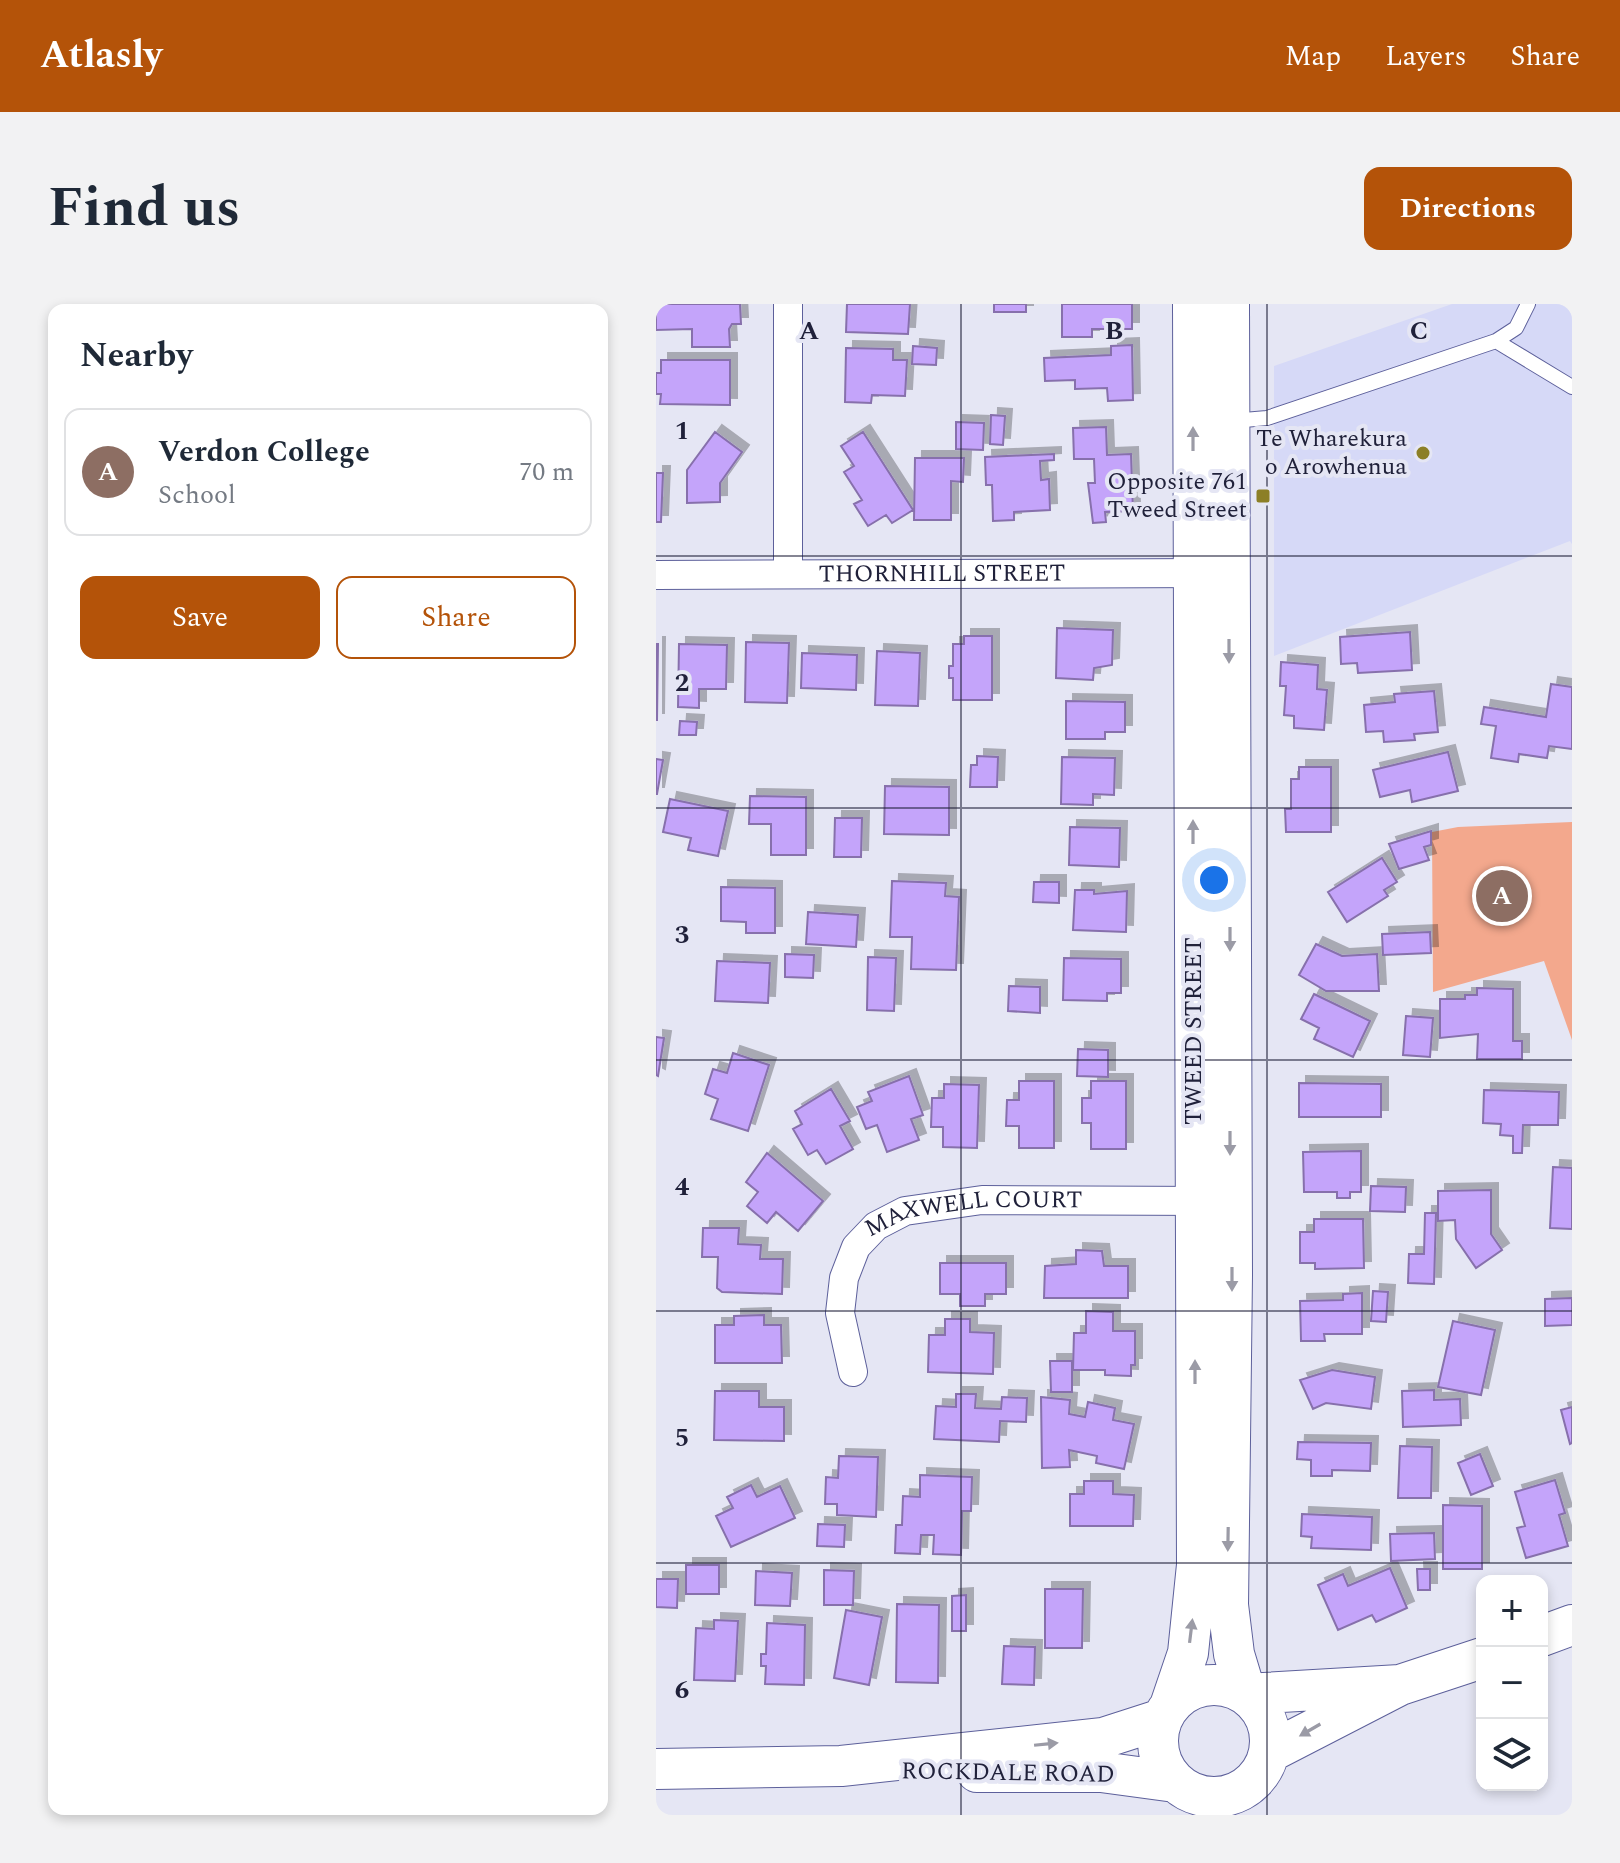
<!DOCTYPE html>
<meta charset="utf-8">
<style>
body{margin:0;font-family:Spectral,serif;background:#f2f2f3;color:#1f2937}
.controls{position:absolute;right:24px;bottom:24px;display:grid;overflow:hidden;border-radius:16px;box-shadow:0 4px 12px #0003}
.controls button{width:72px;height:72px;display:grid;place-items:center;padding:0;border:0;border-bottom:2px solid #e0e1e3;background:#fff;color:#1f2937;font:40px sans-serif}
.you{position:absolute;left:558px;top:576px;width:28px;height:28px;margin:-20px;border:6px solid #fff;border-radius:50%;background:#1a73e8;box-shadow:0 0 0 12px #1a73e833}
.badge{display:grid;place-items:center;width:52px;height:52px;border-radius:50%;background:#b45309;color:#fff;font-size:26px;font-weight:700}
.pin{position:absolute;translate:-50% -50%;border:4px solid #fff;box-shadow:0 2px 8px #0006}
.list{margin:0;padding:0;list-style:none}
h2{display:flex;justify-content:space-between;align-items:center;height:104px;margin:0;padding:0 32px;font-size:34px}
h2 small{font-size:26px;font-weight:400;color:#747a83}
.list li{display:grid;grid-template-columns:52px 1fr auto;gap:24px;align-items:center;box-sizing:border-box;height:128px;margin:0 16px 16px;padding:0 16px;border:2px solid #e0e1e3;border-radius:16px}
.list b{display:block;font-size:30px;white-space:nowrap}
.list p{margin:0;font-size:26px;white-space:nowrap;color:#747a83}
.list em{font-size:26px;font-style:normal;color:#747a83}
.actions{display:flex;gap:16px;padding:24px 32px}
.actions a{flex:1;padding:18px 0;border:2px solid #b45309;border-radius:16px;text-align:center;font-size:28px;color:#b45309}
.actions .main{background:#b45309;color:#fff}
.icon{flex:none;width:44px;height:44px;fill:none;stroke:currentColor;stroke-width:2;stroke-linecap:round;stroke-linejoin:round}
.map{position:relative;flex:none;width:916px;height:1511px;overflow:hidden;border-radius:16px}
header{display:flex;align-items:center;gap:48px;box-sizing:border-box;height:112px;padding:0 40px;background:#b45309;color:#fff}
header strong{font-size:38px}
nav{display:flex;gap:44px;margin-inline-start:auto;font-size:28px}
.intro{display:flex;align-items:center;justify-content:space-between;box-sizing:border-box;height:192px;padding:0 48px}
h1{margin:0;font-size:56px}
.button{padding:20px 36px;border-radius:16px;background:#b45309;color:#fff;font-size:28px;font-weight:700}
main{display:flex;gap:48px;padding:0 48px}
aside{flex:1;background:#fff;border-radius:16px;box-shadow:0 4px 12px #0003}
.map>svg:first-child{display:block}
.built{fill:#d6d9f7}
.green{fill:#f3a88d}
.building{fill:#c4a4fa;stroke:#8770ac;stroke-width:2;filter:url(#shadow)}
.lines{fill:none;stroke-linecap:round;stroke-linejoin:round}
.lane-casing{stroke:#5d609b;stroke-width:16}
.street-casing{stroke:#5d609b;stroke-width:30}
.secondary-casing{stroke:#5d609b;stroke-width:42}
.lane{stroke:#fff;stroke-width:14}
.street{stroke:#fff;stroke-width:28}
.secondary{stroke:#fff;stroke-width:40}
.oneway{fill:#9b9ba6}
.grid{fill:none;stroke:#20213a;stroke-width:2;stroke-opacity:0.55}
.poi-dot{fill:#8c7f26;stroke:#e5e6f4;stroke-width:3}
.labels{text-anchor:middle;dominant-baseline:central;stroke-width:8;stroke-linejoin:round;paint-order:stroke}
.poi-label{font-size:24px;fill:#20213a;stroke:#e5e6f4;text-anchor:end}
.street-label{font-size:24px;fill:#20213a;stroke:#e5e6f4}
.grid-label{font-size:26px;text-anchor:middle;font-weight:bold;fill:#20213a;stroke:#e5e6f4;stroke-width:8;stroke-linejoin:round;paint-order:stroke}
</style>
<header>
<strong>Atlasly</strong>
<nav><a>Map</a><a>Layers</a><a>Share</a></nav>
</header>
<div class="intro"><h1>Find us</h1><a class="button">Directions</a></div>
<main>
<aside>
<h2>Nearby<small></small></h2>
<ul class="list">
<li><span class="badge" style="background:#8d6e63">A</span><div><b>Verdon College</b><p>School</p></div><em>70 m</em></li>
</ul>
<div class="actions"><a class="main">Save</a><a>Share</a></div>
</aside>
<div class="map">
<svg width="916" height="1511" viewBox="0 0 916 1511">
<defs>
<filter id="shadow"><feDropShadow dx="7" dy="-7" stdDeviation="0" flood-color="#0004"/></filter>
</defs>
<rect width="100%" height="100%" fill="#e5e6f4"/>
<path class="built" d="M796 0H916V240L914 237 618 352V62Z"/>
<path class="green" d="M916 518V736L888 657 777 688 776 528 802 523Z"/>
<path class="building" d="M0 0H84L85 20H76L73 25 74 43H36V25L0 26Z
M191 0H254L252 30 190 28Z
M338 0H370V8H338Z
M406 0H476V25H436V33H406Z
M476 41 477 96 452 97 451 84 419 85V76L389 77 388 54 455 51V42Z
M257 42 281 44 280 61 256 60Z
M190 44 237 45V56H251L249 92 216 91 215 99 189 98Z
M5 56H74V101L4 100 5 90H0V69H5Z
M335 111 349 112 347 141 334 140Z
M300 118 328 119 327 146 300 145Z
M450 123 451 151 475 150 477 207 449 208 450 218 437 219 432 179H439L438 155H418L417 124Z
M59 128 86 148 64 179V198L31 199V166Z
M207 128 257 206 236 219 230 211 212 222 198 200 206 196 188 168 198 162 185 142Z
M398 150V156L384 157 385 176 393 175 394 206 358 208V216L337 217 336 181H330L329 153Z
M259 154H308L307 178 295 177V216H258Z
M0 169H7L5 218H0Z
M401 324 457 326 456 361 438 364 437 376 400 374Z
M754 328 756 366 702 369 701 359 685 360 684 333Z
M308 332H336V396H297V374H293V362H297V340H308Z
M90 338 133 339 131 399 89 398Z
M0 340H2L1 416H0Z
M23 340 71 341 70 385H43V404L22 403Z
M221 347 264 349 262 402 219 401Z
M146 349 201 351 200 386 145 384Z
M625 358 662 361 661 385 671 386 668 426 638 424V412L628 411 630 382H624Z
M895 380 916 383V445L893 442 891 454 863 450 862 458 835 454 840 422 825 420 828 403 890 413Z
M778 387 782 428 758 430 759 436 728 438 727 427 710 428 708 401 739 398 738 390Z
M410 397 469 398V428H449V435H410Z
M24 417 41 418 40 431H23Z
M792 448 802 487 756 498 754 486 724 493 717 466Z
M321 452 342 453 341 483H314L315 461H321Z
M406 453 459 454 458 491 437 490V501L405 500Z
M0 455 7 456 1 490H0Z
M643 463H675V528H630L629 505H635V475H643Z
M229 482 293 483V531L228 530Z
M94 492 150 493V551H115V520H93Z
M14 495 72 507 62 552 32 546 35 534 7 528Z
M179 514H206L205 553H178Z
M414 523 464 524 463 563 413 561Z
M775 527V541L768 543 773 556 743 565 733 540Z
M726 554 741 578 728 586 732 592 691 618 672 588Z
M236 577 290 579 289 592 303 593 300 666 255 665 256 633H234Z
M378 578H403V599L377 598Z
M65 583 119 584V629H90V618L65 617Z
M419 586H438V590L471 587 470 628 417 626Z
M152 608 202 611 200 643 150 640Z
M774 628 775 649 727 651 726 630Z
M660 640 686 652 721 650 723 687H670L643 671Z
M129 650 158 651 157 674 129 673Z
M212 653 240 654 238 707 211 706Z
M408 654 465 655V689H451V697L407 696Z
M61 657 114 659 112 699 59 697Z
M353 682 384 683V709L352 707Z
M821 684 857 685V737H866V755H821L822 730 784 734V695H809V691H821Z
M658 690 714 717 697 753 658 735 663 724 645 715Z
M750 712 777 714 774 753 747 751Z
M0 733 8 734 2 772 0 771Z
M422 745 452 746V773L421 772Z
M77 749 113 761 92 827 55 815 62 795 49 790 57 765 71 769Z
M253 772 267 811 255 815 263 836 231 848 221 821 210 825 201 803 216 797 212 788Z
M363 777H398V844H363V822H350L351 796H363Z
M435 777H470V845H435V819H426V794H435Z
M643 779 725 780V813H643Z
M288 780 323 781 321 844 287 843V823H275L276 794H288Z
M175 785 194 817 184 822 197 845 170 860 161 846 152 851 137 825 146 820 139 807Z
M828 786 903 788 902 821H867L866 849H857V832L844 831 845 820 827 819Z
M705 847V888H694V894H681V888H648L647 848Z
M111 849 167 897 142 927 120 908 111 919 91 902 102 888 90 878Z
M897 863 916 864V925L894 924Z
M715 882 750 883 749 908 714 907Z
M835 886V930L846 946 820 964 800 935 799 916 782 917V887Z
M769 909H780L778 980 752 979 753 950H768Z
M658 915H707L708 964 659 965V959H644V928H658Z
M47 924H83L82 940 105 941 104 955H127L126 990 66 988 61 984 62 953H46Z
M420 946 446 947 448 962H472V994H388L389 962 420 960Z
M284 959H350V990H329V1002H304V990H284Z
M717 987 732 988 730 1018 715 1017Z
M706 989V1030H668L669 1037H645L644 997 687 996V990Z
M916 994V1021L889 1022V995Z
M430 1007 457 1008V1027H479V1061H475V1072L449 1071V1066H417L418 1029H430Z
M108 1011V1021H125L126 1059H59V1021H78V1012Z
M289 1015H314V1028L338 1029 337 1070 272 1068 273 1031H289Z
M797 1017 839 1026 825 1091 782 1083Z
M394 1057H416V1088H395Z
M676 1066 719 1073 715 1105 670 1099 657 1105 644 1076Z
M778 1086V1096L804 1095 805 1121 747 1123 746 1087Z
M59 1087H103V1103H128V1137L58 1136Z
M300 1090H320L319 1104 345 1105 346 1093 371 1094 370 1118 344 1117 343 1138 278 1135 280 1102 300 1103Z
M385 1093 414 1096 413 1110 429 1113 432 1098 459 1104 457 1116 478 1120 468 1165 440 1159 441 1152 413 1146 414 1163 386 1164Z
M916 1103V1139L914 1140 905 1106Z
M642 1138 715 1139 714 1167 676 1166V1172H655V1156L641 1155Z
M744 1142 776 1143 775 1194H742Z
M824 1150 837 1182 815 1191 802 1159Z
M183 1152 222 1153 220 1213 181 1211V1200H169L170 1173 182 1174Z
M264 1171 316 1173 315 1207H306L305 1251 277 1250 278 1231H265L264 1250 239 1249 240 1221H246L247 1192 264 1193Z
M899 1176 909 1209 903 1211 912 1242 870 1254 861 1224 869 1222 859 1188Z
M428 1177H457V1190L478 1191 477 1222H414V1190H428Z
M95 1181 101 1193 124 1182 139 1214 75 1243 60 1212 77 1204 71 1193Z
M787 1201 826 1202V1265H787Z
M646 1210 716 1213 715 1246 655 1244 656 1233 645 1232Z
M162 1220 189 1221 188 1243 161 1242Z
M778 1229 779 1255 735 1257 734 1230Z
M30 1261H63V1290H30Z
M734 1264 751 1304 720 1318 716 1311 682 1326 662 1281 687 1270 692 1282Z
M761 1265H774V1286H762Z
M168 1266 198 1267 197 1301H168Z
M100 1267 136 1269 134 1302 99 1301Z
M0 1275H22L21 1304 0 1303Z
M389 1285H427L426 1344H389Z
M310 1291V1327H296V1292Z
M241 1300 283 1301 282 1379 240 1378Z
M190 1306 226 1313 213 1381 178 1374Z
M58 1316 82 1317 79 1377 38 1376 40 1324 58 1325Z
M111 1319 149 1321 148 1381 109 1380 110 1362H105V1350H110Z
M348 1342 379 1343 378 1381 346 1380Z"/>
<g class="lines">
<defs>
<path id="lane" d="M840 37 916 83
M576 117 611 114 840 37 860 24 872 0"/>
<g id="street">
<path d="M132 270V0"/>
<path id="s1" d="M0 271 555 269"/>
<path id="s2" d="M197 1068 184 1009 188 974 200 943 220 922 249 907 326 896 558 897"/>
</g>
<path id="secondary" d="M573 0 576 971 572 1301 578 1350 590 1390 744 1381
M886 1332 916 1321
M502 1437a56 56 0 1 1 112 0a56 56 0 1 1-112 0Z
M514 1402 532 1349 541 1261 537 0
M614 1448 744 1381 826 1354
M0 1465 185 1462 447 1434 506 1415
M321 1468H445L519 1478"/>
</defs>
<use href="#lane" class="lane-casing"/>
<use href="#street" class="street-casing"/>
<use href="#secondary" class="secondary-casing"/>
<use href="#lane" class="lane"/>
<use href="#street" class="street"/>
<use href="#secondary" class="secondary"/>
</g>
<defs><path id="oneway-solid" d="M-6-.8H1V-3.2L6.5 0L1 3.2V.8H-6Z" transform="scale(2)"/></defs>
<g class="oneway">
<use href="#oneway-solid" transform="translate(537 135) rotate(-90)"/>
<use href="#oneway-solid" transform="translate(573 347) rotate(90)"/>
<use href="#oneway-solid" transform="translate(537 528) rotate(-90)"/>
<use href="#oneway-solid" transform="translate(574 635) rotate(90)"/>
<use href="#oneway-solid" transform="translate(574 839) rotate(90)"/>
<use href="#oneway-solid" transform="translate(576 975) rotate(90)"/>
<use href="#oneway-solid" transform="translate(539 1068) rotate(-90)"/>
<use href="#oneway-solid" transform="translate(572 1235) rotate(91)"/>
<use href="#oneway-solid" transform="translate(535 1327) rotate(-83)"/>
<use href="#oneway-solid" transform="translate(654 1426) rotate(150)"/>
<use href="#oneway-solid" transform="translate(390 1440) rotate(-6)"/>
</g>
<path class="grid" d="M305 0V1511M611 0V1511M0 252H916M0 504H916M0 756H916M0 1007H916M0 1259H916"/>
<g class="poi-dot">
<circle cx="767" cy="149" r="8"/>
<rect x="599" y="184" width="16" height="16" rx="4"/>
</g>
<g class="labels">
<g class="poi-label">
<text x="751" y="135">Te Wharekura<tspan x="751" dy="28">o Arowhenua</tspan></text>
<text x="591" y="178">Opposite 761<tspan x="591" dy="28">Tweed Street</tspan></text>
</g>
<g class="street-label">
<text stroke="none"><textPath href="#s1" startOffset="286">THORNHILL STREET</textPath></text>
<text transform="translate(538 727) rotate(-90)">TWEED STREET</text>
<text stroke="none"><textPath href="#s2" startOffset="258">MAXWELL COURT</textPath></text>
<text transform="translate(352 1469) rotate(1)">ROCKDALE ROAD</text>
</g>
</g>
<g class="grid-label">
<text x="153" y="35">A</text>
<text x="458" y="35">B</text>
<text x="763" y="35">C</text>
<text x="26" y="135">1</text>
<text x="26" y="387">2</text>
<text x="26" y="639">3</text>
<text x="26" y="891">4</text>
<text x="26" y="1142">5</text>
<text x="26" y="1394">6</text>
</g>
</svg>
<div class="controls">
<button>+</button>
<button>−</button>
<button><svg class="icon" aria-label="layers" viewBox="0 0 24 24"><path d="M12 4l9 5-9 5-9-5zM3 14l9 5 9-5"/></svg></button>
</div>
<div class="you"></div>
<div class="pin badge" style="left:846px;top:592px;background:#8d6e63">A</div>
</div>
</main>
